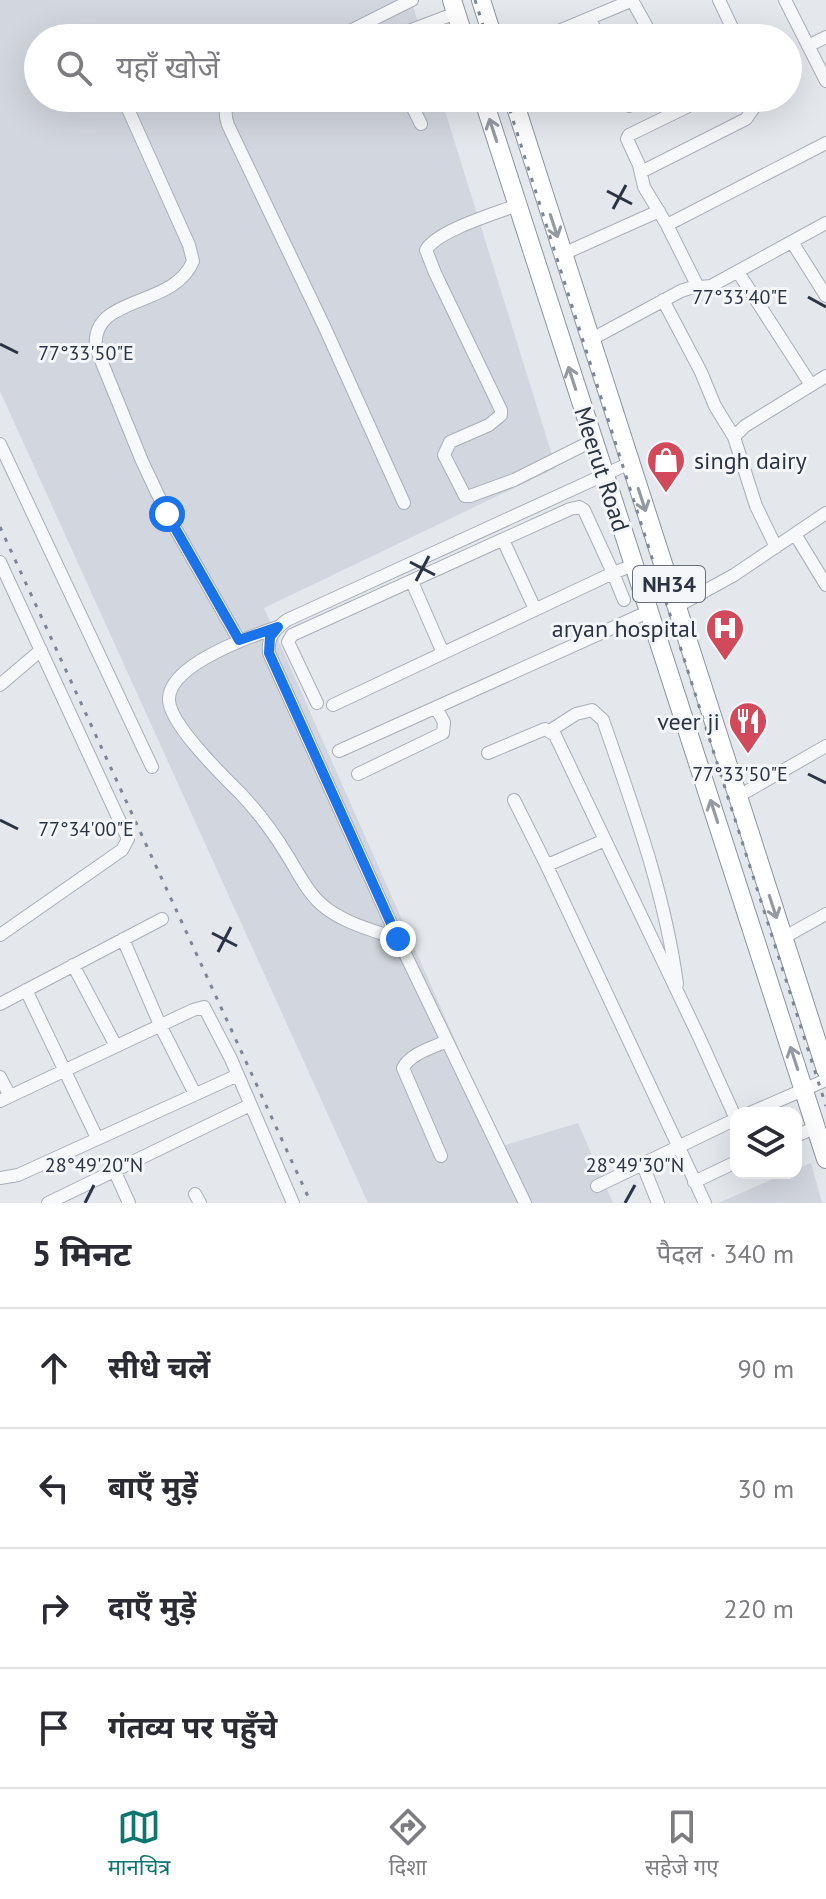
<!DOCTYPE html>
<html lang="hi">
<meta charset="utf-8">
<style>
body{margin:0;font-family:"PT Sans","Noto Sans Devanagari",sans-serif;background:#f2f2f3;color:#2b2b33}
.controls{position:absolute;right:24px;bottom:24px;display:grid;overflow:hidden;border-radius:16px;box-shadow:0 8px 32px #0002}
.controls button{width:72px;height:72px;display:grid;place-items:center;padding:0;border:0;border-bottom:2px solid #e1e1e2;background:#fff;color:#2b2b33;font:40px sans-serif}
.stop{position:absolute;width:24px;height:24px;margin:-18px;border:6px solid #1a73e8;border-radius:50%;background:#fff}
.stop.end{background:#1a73e8;border-color:#fff;box-shadow:0 2px 8px #0008}
.list{margin:0;padding:0;list-style:none}
h2{display:flex;justify-content:space-between;align-items:center;height:104px;margin:0;padding:0 32px;font-size:34px}
h2 small{font-size:26px;font-weight:400;color:#7c7c81}
.list li{display:grid;grid-template-columns:52px 1fr auto;gap:24px;align-items:center;box-sizing:border-box;height:120px;padding:0 32px;border-top:2px solid #e1e1e2}
.list b{display:block;font-size:30px;white-space:nowrap}
.list em{font-size:26px;font-style:normal;color:#7c7c81}
.icon{flex:none;width:44px;height:44px;fill:none;stroke:currentColor;stroke-width:2;stroke-linecap:round;stroke-linejoin:round}
.map{position:relative;flex:none;width:826px;height:1203px;overflow:hidden}
.search{position:absolute;background:#fff;box-shadow:0 8px 32px #0002;left:24px;right:24px;top:24px;height:88px;display:flex;align-items:center;gap:20px;box-sizing:border-box;padding:0 28px;border-radius:44px;color:#7c7c81;font-size:30px}
.sheet{height:584px;background:#fff}
nav{display:flex;justify-content:space-around;align-items:center;box-sizing:border-box;height:112px;border-top:2px solid #e1e1e2;background:#fff;font-size:22px;color:#7c7c81}
nav a{display:grid;justify-items:center;gap:4px}
nav .on{color:#0f766e}
.map>svg:first-child{display:block}
.built{fill:#d2d6de}
.lines{fill:none;stroke-linecap:round;stroke-linejoin:round}
.minor-casing{stroke:#a9aeb7;stroke-width:14}
.highway-casing{stroke:#8b94a3;stroke-width:20}
.minor{stroke:#f7f8fa;stroke-width:12}
.highway{stroke:#fff;stroke-width:18}
.rail{stroke:#7d8696;stroke-width:3;stroke-dasharray:4 8;stroke-linecap:butt}
.oneway{stroke:#959aa2}
.route{stroke:#1a73e8;stroke-width:10}
.ticks{fill:none;stroke:#2b3445;stroke-width:3}
.labels{text-anchor:middle;dominant-baseline:central;stroke-width:6;stroke-linejoin:round;paint-order:stroke}
.shield{fill:#f4f6f9;stroke:#676e7b;stroke-width:2}
.shield-label{font-size:22px;font-weight:bold;fill:#2b3445}
.poi-label{font-size:24px;fill:#2b3445;stroke:#f4f6f9;text-anchor:end}
.street-label{font-size:24px;fill:#2b3445;stroke:#f4f6f9}
.ticks-label{font-size:20px;text-anchor:middle;fill:#2b3445;stroke:#f4f6f9;stroke-width:6;stroke-linejoin:round;paint-order:stroke}
</style>
<div class="map">
<svg width="826" height="1203" viewBox="0 0 826 1203">
<rect width="100%" height="100%" fill="#e4e7ec"/>
<path class="built" d="M0 0H411L423 38H38V98H441L556 468 264 608 502 1146 578 1123 613 1203H368L0 391Z
M811 1163 822 1203H718L787 1173H796V1169Z"/>
<g class="lines">
<defs>
<path id="minor" d="M632 0 653 38
M719 0 737 38
M785 0 826 81
M590 19 599 38
M336 38 412 0
M390 38 456 13
M542 38 633 0
M808 46 826 37
M123 98 189 245 193 261C174 309 90 294 96 348L142 461 167 514 239 640
M237 98C224 104 224 113 228 125L325 328 404 503
M408 98 421 124
M626 98 629 106
M641 172 746 119 755 106V98
M517 205C495 214 438 230 426 250L435 273 501 410V415L489 425 450 442 444 455 465 496H470L514 480 592 441
M667 225 826 143
M792 242 826 296
M563 254 659 211
M738 272 811 385
M698 287 667 225 644 187 639 165 627 139 629 135 705 98
M663 300 701 372 715 406 734 437
M590 340 681 291 690 288 711 286 826 223
M0 444 152 767
M795 534 826 585
M503 540 535 609
M776 547 756 506 734 437 745 426 826 376
M0 562 128 839 122 850 0 935
M412 582 443 653
M676 607 734 575 826 513
M278 627C251 636 171 664 169 698 167 722 224 777 241 794 260 814 275 835 289 858 298 873 307 891 320 903 340 922 372 930 398 939
M0 685 41 650
M317 703 288 642 292 635 570 509 579 507 584 510 613 573 634 565
M333 705 613 573 624 600
M551 730 576 714 592 710 603 720C633 807 665 893 677 984
M339 751 650 611
M488 753 545 729 555 735 699 1037 736 1119
M358 774 443 733 444 722 436 708
M737 797 826 746
M514 800 545 862 550 864 605 840
M545 862 705 1203
M783 938 826 914
M123 939 160 1025 195 1094
M73 965 116 1046
M26 990 97 1138
M0 1004 162 919
M0 1077 10 1096
M0 1101 193 1010 204 1007 231 1059 293 1203
M750 1113 826 1080
M796 1136 816 1127
M441 1156 403 1068C411 1053 432 1048 447 1041
M642 1163 658 1203
M115 1172 129 1203
M0 1178 18 1175 238 1075
M694 1182 736 1162
M597 1186 736 1119
M195 1194 200 1203
M48 1203 250 1105
M525 1203 398 939 269 653C267 637 275 629 287 620L630 463"/>
<path id="highway" d="M452 0 464 38
M481 0 493 38
M483 98 826 1159
M513 98 826 1070"/>
</defs>
<use href="#minor" class="minor-casing"/>
<use href="#highway" class="highway-casing"/>
<use href="#minor" class="minor"/>
<use href="#highway" class="highway"/>
<path class="rail" d="M475 0 487 38
M506 98 826 1106
M0 527 311 1203"/>
</g>
<defs><path id="oneway-shaft" d="M-6 0H5M1.5-3L5.5 0L1.5 3" fill="none" stroke-width="1.6" stroke-linecap="round" stroke-linejoin="round" transform="scale(2)"/></defs>
<g class="oneway">
<use href="#oneway-shaft" transform="translate(493 130) rotate(-108)"/>
<use href="#oneway-shaft" transform="translate(554 226) rotate(72)"/>
<use href="#oneway-shaft" transform="translate(572 378) rotate(-108)"/>
<use href="#oneway-shaft" transform="translate(642 500) rotate(72)"/>
<use href="#oneway-shaft" transform="translate(714 811) rotate(-108)"/>
<use href="#oneway-shaft" transform="translate(773 907) rotate(72)"/>
<use href="#oneway-shaft" transform="translate(794 1058) rotate(-108)"/>
</g>
<g class="lines">
<path class="route" d="M167 514 239 640 278 627 270 637 269 653 398 939"/>
</g>
<path class="ticks" d="M607 191 632 204M613 209 626 185M808 297 826 307M0 344 18 353M410 562 435 575M416 581 429 556M808 774 826 783M0 820 18 829M212 933 237 946M218 952 231 927M85 1203 94 1185M625 1203 635 1185"/>
<defs>
<symbol id="shop-pin" viewBox="-11 -11 22 30"><path d="M0 17L-7.5 6A9.5 9.5 0 1 1 7.5 6Z" fill="#d1495b" stroke="#f4f6f9"/><path d="M-5-2.5h2.3a2.7 3.5 0 0 1 5.4 0H5L5.5 6h-11ZM-1.5-2.5h3a1.5 2.3 0 0 0-3 0Z" fill="#fff"/></symbol>
<symbol id="hospital-pin" viewBox="-11 -11 22 30"><path d="M0 17L-7.5 6A9.5 9.5 0 1 1 7.5 6Z" fill="#d1495b" stroke="#f4f6f9"/><path d="M-5-5h3v3.5h4V-5h3V5h-3V1.5h-4V5h-3Z" fill="#fff"/></symbol>
<symbol id="restaurant-pin" viewBox="-11 -11 22 30"><path d="M0 17L-7.5 6A9.5 9.5 0 1 1 7.5 6Z" fill="#d1495b" stroke="#f4f6f9"/><path d="M-5-6h1v4h1v-4h1v4h1v-4h1v5L-1.5 .5V6h-2V.5L-5-1ZM5-6V6H3V1.5H1.5Q1.5-4 5-6Z" fill="#fff"/></symbol>
</defs>
<g fill-rule="evenodd">
<use href="#shop-pin" x="644" y="438" width="44" height="60"/>
<use href="#hospital-pin" x="703" y="606" width="44" height="60"/>
<use href="#restaurant-pin" x="726" y="699" width="44" height="60"/>
</g>
<g class="labels">
<rect class="shield" x="633" y="566" width="72" height="36" rx="6"/>
<g class="shield-label">
<text x="669" y="584">NH34</text>
</g>
<g class="poi-label">
<text x="694" y="460" text-anchor="start">singh dairy</text>
<text x="697" y="628">aryan hospital</text>
<text x="720" y="721">veer ji</text>
</g>
<g class="street-label">
<text transform="translate(602 469) rotate(72)">Meerut Road</text>
</g>
</g>
<g class="ticks-label">
<text x="740" y="304">77°33'40"E</text>
<text x="86" y="360">77°33'50"E</text>
<text x="740" y="781">77°33'50"E</text>
<text x="86" y="836">77°34'00"E</text>
<text x="94" y="1172">28°49'20"N</text>
<text x="635" y="1172">28°49'30"N</text>
</g>
</svg>
<div class="controls">
<button><svg class="icon" aria-label="layers" viewBox="0 0 24 24"><path d="M12 4l9 5-9 5-9-5zM3 14l9 5 9-5"/></svg></button>
</div>
<div class="stop" style="left:167px;top:514px"></div>
<div class="stop end" style="left:398px;top:939px"></div>
<div class="search"><svg class="icon" aria-label="search" viewBox="0 0 24 24"><circle cx="10" cy="10" r="6"/><path d="M15 15l6 6"/></svg>यहाँ खोजें</div>
</div>
<section class="sheet">
<h2>5 मिनट<small>पैदल · 340 m</small></h2>
<ul class="list">
<li><svg class="icon" aria-label="ahead" viewBox="0 0 24 24"><path d="M12 20V5M6 11l6-6 6 6"/></svg><div><b>सीधे चलें</b></div><em>90 m</em></li>
<li><svg class="icon" aria-label="left" viewBox="0 0 24 24"><path d="M17 20v-9H6M10 6l-5 5 5 5"/></svg><div><b>बाएँ मुड़ें</b></div><em>30 m</em></li>
<li><svg class="icon" aria-label="right" viewBox="0 0 24 24"><path d="M7 20v-9h11M14 6l5 5-5 5"/></svg><div><b>दाएँ मुड़ें</b></div><em>220 m</em></li>
<li><svg class="icon" aria-label="arrive" viewBox="0 0 24 24"><path d="M6 21V4h12l-3 4 3 4H6"/></svg><div><b>गंतव्य पर पहुँचे</b></div></li>
</ul>
</section>
<nav>
<a class="on"><svg class="icon" aria-label="map" viewBox="0 0 24 24"><path d="M3 6l6-2 6 2 6-2v14l-6 2-6-2-6 2zM9 4v14M15 6v14"/></svg>मानचित्र</a>
<a><svg class="icon" aria-label="directions" viewBox="0 0 24 24"><path d="M12 3l9 9-9 9-9-9zM9 14v-3h6M13 9l2 2-2 2"/></svg>दिशा</a>
<a><svg class="icon" aria-label="saved" viewBox="0 0 24 24"><path d="M7 4h10v16l-5-4-5 4z"/></svg>सहेजे गए</a>
</nav>
